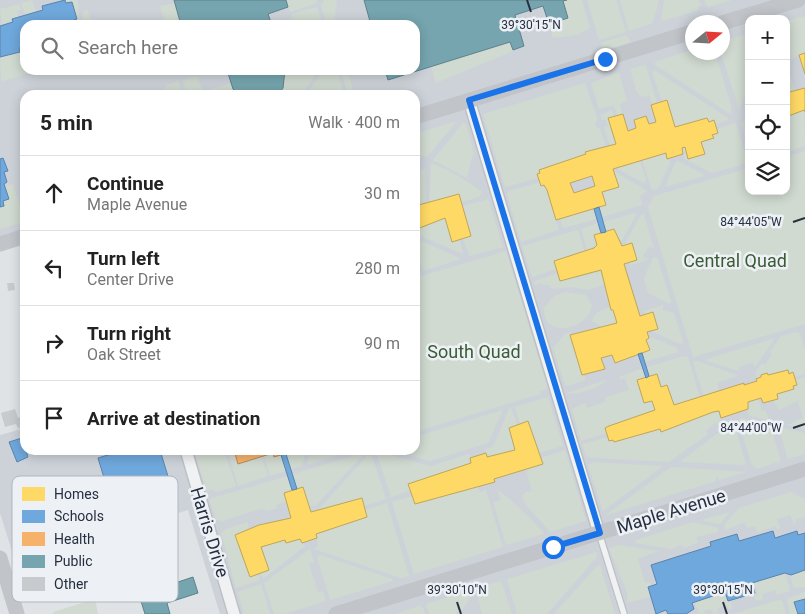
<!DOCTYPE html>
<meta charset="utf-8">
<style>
body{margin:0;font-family:Roboto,sans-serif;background:#f6f6f6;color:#222}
.controls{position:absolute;right:15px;top:15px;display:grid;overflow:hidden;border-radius:10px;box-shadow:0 2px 12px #0003}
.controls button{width:45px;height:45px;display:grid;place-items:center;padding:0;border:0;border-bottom:1px solid #e0e0e0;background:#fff;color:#222;font:25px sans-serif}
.compass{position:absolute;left:685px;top:15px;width:45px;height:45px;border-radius:50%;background:#fff;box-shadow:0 2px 12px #0003;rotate:72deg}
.stop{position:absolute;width:15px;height:15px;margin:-11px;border:4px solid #1a73e8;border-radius:50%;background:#fff}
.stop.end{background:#1a73e8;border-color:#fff;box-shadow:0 1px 5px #0008}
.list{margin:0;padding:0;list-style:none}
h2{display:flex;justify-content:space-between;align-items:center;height:65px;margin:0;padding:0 20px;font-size:21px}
h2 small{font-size:16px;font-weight:400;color:#767676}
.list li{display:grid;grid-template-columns:32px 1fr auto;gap:15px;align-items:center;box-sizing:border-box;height:75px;padding:0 20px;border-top:1px solid #e0e0e0}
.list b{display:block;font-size:19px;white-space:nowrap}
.list p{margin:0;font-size:16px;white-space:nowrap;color:#767676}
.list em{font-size:16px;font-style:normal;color:#767676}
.icon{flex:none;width:28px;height:28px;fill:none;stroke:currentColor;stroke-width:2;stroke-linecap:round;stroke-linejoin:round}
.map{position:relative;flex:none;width:805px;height:614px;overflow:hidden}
.search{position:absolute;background:#fff;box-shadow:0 2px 12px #0003;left:20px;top:20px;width:400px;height:55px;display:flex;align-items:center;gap:12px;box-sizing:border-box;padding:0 18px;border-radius:15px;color:#767676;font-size:19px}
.panel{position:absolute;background:#fff;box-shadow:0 2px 12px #0003;left:20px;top:90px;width:400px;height:365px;border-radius:15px}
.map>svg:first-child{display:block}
.built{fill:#cdd2d9;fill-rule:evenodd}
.green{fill:#d0dad0}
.homes{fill:#ffd966;stroke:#bea65a;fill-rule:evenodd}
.schools{fill:#6fa8dc;stroke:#5984ad}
.health{fill:#f6b26b;stroke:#b88b5e}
.public{fill:#76a5af;stroke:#5e828d}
.building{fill:#c8cbce}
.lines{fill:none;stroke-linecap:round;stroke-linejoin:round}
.lane-casing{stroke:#bec1c4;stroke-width:8}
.street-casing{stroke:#bec1c4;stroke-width:14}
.lane{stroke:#eff1f2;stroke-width:5.5}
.street{stroke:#eff1f2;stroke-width:11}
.secondary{stroke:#c1c4c8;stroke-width:15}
.route{stroke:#1a73e8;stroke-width:6}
.ticks{fill:none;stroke:#262f3f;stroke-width:2}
.labels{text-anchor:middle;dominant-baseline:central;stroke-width:5;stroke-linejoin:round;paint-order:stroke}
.park-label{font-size:18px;fill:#3a5c33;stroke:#edf1f6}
.street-label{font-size:18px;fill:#262f3f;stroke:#edf1f6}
.key{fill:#edf1f6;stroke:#b1b7bf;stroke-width:1}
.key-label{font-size:14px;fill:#262f3f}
.ticks-label{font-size:12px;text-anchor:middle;fill:#262f3f;stroke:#edf1f6;stroke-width:5;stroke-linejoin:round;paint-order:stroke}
</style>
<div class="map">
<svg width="805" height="614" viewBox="0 0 805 614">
<rect width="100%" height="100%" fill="#e0e3e6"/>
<path class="built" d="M0 0H805V614H220L188 510 16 564 0 513V435L25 428V450H415V95H25V236L0 244ZM749 19H786V191H749ZM692 22H722V52H692ZM25 25H415V70H25Z"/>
<path class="green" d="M32 0 36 12 25 15 21 3Z
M65 0H78L79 25H72V21L77 19 72 2 66 3Z
M286 0H316L317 3 290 12Z
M324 0H337L334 22 343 25H327L321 5Z
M567 0H582L590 28 577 35 553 38 549 24 568 18 563 1Z
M587 0H616L626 32 599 40Z
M620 0H659L653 23 629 31Z
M664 0H699L701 6H698L699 10 661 21Z
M704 0H732L708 7Z
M174 3 181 25H166L160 6Z
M19 4 21 10 17 11 19 17 2 25 0 9Z
M317 7 323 25H272L292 19 291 14Z
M87 9 92 25H82L83 13Z
M805 16V53L791 59 786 45V21Z
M749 33V87L739 109 721 53 722 52 723 41Z
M626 35 631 42 604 50 600 43Z
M510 42 513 51 436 83 431 66Z
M25 46V70H39L1 82 0 57 20 52 19 48Z
M692 50V52L715 53 732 109 730 114 654 64 657 61Z
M786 62 795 91 786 93Z
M643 65 646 66 657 103 653 105 649 95 641 97 636 90 630 69Z
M285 70H318L302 95H278L284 84Z
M323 70H337L344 95H307Z
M341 70H347L355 95H348Z
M654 70 728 118V120L715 125 714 120 709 122 707 118 675 127 667 101 662 102 652 72Z
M619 72 627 101 620 104 622 114 617 115 614 105 599 109 591 83Z
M197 76 203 92 231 83 240 95H187L183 80Z
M178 81 183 95H164L166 85Z
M585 83 598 121 595 123 597 129 600 128 606 147 603 146 586 151V154L539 169 538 178 505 187 483 114Z
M611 110 614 116 616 144 610 146 604 127 608 126 606 120H602L600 115Z
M804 110 805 146 786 152V117Z
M749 119V147L741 123Z
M457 121 427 157 415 153V134Z
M463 123 466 124 474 153 470 163 467 178 433 160Z
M736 123 748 163 712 173 685 159 682 148 685 147 688 159 705 154 701 142 713 138 712 135 716 129Z
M805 151V324L693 357 648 207 654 196 749 168V191H786V157Z
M666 153 670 163 658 189 652 190 642 160Z
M640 161 646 180 644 183 616 168Z
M678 161 703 174 704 176 665 187 675 163Z
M431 163C449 170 466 180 482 192L479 197 462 202 459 194 429 203Z
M425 167 426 201 415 206V183L421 176 419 173Z
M614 171 647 191 640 196 642 205 602 217 599 207 606 205 602 192 618 187Z
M540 182 547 190 559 230 521 242 507 194 509 191Z
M13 184 25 222 0 229V207L4 206 3 201 9 199 5 186Z
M488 199 503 247 470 256 463 239 471 236 463 206Z
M594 209 597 219 563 228 560 219Z
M634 213 636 215 622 240H618L606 232 603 222Z
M644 214 654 249 649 246 643 256 648 260 631 265 629 262 637 259 632 243 624 245 641 215Z
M445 218 452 242 460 240 463 254 416 234 417 229Z
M598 223 601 233 594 235 597 245 587 250 581 229Z
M578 230 584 251 569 255 557 269 532 277 522 246Z
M415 238 461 259 423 271Z
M506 251 548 389 540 391V394L415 432V278Z
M657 257 671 301 670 304 648 293 644 278 653 258Z
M601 271 605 284 589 290 572 287 550 289 551 286 538 283 537 286 533 282 558 273 576 278Z
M565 292 586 295 592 306C587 332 541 338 544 308L554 296Z
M663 305V310L674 313 683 341 682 345 651 331 658 329 644 311Z
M610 307 611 310H613L617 323 602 327 591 321 597 312Z
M571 332 570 336 574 348 586 380 567 386 565 385 553 348 565 334Z
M796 332 800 334 805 350V374L795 377 793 373 789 374 788 370 768 375 767 373 757 379 755 373 762 363 765 365 772 354 770 352 781 336Z
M651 337 677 348 678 352 645 362 642 353 649 350 646 340Z
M775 338 755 367 753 362 738 367 739 371 704 360Z
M684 356 688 357 700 398 674 405 667 385 661 387 649 376 647 367Z
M697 361 737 375V376L717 383 719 390 704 397 693 362Z
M643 368 655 410 609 426 605 429 607 433 581 441 572 409 585 403 587 408 605 402 606 397 629 390 625 378 620 380 619 377Z
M805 377V429L787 425 803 418 798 401 779 410 773 400 778 398 777 394 793 386 795 380Z
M606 380C601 388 576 395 567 393Z
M548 397 563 446 539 453 528 422 520 424 515 407Z
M758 399 762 411 765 410 769 420 749 416 747 403Z
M511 408 517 425 509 428 515 450 487 457 485 449 493 447 509 409Z
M503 410 488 443 430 461 392 450H415V437Z
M719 411 721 425 719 426 716 423 706 430 708 434 669 462 593 458 586 456 582 444 608 437 614 442 660 429 662 432 680 426 679 424Z
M741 418 770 425 781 461 757 469 752 465 738 421Z
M731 423H734L746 465 680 462Z
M782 428 805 433V454L788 459 781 436Z
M194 450H224L236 486 216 492 212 489 207 491Z
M293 450H306L302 466 291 469 286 454Z
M310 450H354L307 465Z
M565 450 586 521 550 532C543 521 525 508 522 497L525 492 532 491 526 469 543 463 541 458Z
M376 451 430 466 469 454 471 463C443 472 419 489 391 497Z
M273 453 274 457 281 455 286 471 270 476 264 456Z
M360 454 362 456 315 506H309L303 487 297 489 293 474Z
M235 455 238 464 262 457 268 476 238 486 229 457Z
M368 455 372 456 386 499 364 506 344 503 318 510Z
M593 462 661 466 662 467 603 511 588 465Z
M671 467 746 472 719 480 717 477 715 478 716 481 606 515Z
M287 476 292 490 284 493 286 502 276 505 277 508 268 511 261 509 222 521 216 519 209 499Z
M477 486 480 492 486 490 503 547 414 574 392 502 412 496 415 504Z
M498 491C504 492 540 527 544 534L506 545 493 502 501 500Z
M791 492 805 499V517L795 520 796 524 794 525 790 515 777 519 780 529 777 530 776 526 757 532 755 526 747 528 745 522 725 530 724 525 739 508Z
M387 503 409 576 401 578 314 549 318 546 316 534 367 517 365 510Z
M730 512 720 524 704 521V519Z
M247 522 249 528 235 535 249 576 258 574 260 580 236 588 221 533 226 529Z
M693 522 718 528V532L696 537 698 543 684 548 682 545 671 549 635 543 636 540Z
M300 539 305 546 263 579 261 573 269 570 261 547 285 540 287 543Z
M619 545 658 551 638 559 645 583 650 582 651 586 648 587 650 597 627 603V592L609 548Z
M310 549 314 562 309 564 318 592 323 591 326 601 285 614H274L264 583Z
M597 552V557L547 614H517L507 579Z
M320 555 392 579 393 581 330 600 317 557Z
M600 565 615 614H554L597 566Z
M805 570V587L794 588 789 573 791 575Z
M785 573 790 591 777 595 775 590 762 594 763 599 756 601 754 596 758 595 754 582Z
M501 581 512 614H482L477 593 483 591 482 587Z
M261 584 270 614H244L238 592Z
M464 592 470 598 460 613 457 611 455 614H429L426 604Z
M725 592 728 601H731L732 609 729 610 726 605 718 608 719 613 713 614 711 609 704 611 705 614H699L695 602Z
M805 592V599L794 602 798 614H790L787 599Z
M95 599 98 614H53V612Z
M778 600 782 601 786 614H733Z
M419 606 423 608 425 614H395Z"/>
<path class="homes" d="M805 53V74L799 55Z
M805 88V112L804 110 786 117V93Z
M667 100 675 127 707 118 709 122 714 120 718 133 712 135 714 138 701 142 705 154 688 159 685 147 682 148 683 154 667 159 666 153 613 169 619 187 602 192 606 205 556 220 547 190 544 185 541 186 537 174 540 173 539 170 586 154 585 152 616 144 608 118 623 114 628 131 636 128 634 120 646 116 649 124 656 122 651 105ZM592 176 595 186 574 193 570 183Z
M459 194 471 236 452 242 445 218 417 229 415 237V206Z
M614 229 622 246 632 243 637 260 624 264 640 316 653 312 658 329 647 332 649 338 646 340 650 350 615 363 612 355 601 358 605 369 582 375 570 335 617 323 613 310H611L601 270 560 281 554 261 594 248 597 245 594 235Z
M788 370 789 374 793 372 797 385 793 386 794 389 777 394 778 399 763 403 761 398 748 402V409L721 418 719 411 713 412 661 432 660 429 614 442 613 440 609 441 605 428 609 426 655 410 652 401 644 403 637 380 657 374 661 387 667 385 674 405 744 383V385L757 381 756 379 761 377V375L767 373 768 375Z
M528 421 543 464 494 479 495 482 415 504 408 484 471 463 470 458 486 453 487 457 515 450 509 428Z
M303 487 311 512 362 498 367 517 316 534 317 538 302 543 300 539 286 543 285 540 261 547 269 570 250 577 235 535 259 525 291 518 284 493Z"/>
<path class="schools" d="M65 0 66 3 72 2 77 19 72 21 73 25H25V46L19 48 20 52 0 57V26L13 22 12 19 43 10 42 6Z
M3 158 8 171 4 172 7 182 4 184 9 199 3 201 4 206 0 207V159Z
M599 207 606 232 601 233 594 209Z
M642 353 649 376 646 378 638 354Z
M22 438 28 457 17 462 9 442Z
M124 450H160L173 493 114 511 98 458Z
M286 454 297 489 292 490 281 455Z
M773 531 775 538 797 531 798 535 805 533V570L791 575 785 573 752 583 755 593 728 601 725 592 692 603 694 609 686 614H668L666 610 656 614 648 587 657 584 651 565 711 546 710 542 737 534 739 541Z
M805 599V614H798L794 602Z"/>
<path class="health" d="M234 450H293L294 451 274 457 273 453 238 464Z"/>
<path class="public" d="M174 0H286L288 7 268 14 272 25H181Z
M364 0H567L563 1 568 18 549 24 543 6 515 15 524 46 513 50 510 42 388 80 385 70H415V25H371Z
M227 70H285L283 88 278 95H240L233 89Z
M193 577 198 593 167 603 170 614H145L139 595Z"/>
<path class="building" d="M7 283H14L15 290 8 291Z
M15 409 18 418 25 416V426L18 428 16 424 5 427 1 413Z"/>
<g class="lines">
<defs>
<path id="lane" d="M599 533 624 614"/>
<path id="street" d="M469 100 599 533
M186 450 234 614"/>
</defs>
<use href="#lane" class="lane-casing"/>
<use href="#street" class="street-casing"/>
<use href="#lane" class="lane"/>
<use href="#street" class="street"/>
<path class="secondary" d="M722 23 798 0
M415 117 692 32
M0 244 25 236
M0 558 17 614
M336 614 805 469"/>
</g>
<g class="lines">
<path class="route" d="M553 547 600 533 469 100 605 59"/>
</g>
<path class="ticks" d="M527 0 531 12M793 222 805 218M793 428 805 424M457 602 461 614M723 602 727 614"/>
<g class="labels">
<g class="park-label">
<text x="735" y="260">Central Quad</text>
<text x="474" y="351">South Quad</text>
</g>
<g class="street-label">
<text transform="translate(671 511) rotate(-17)">Maple Avenue</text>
<text transform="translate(210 532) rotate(73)">Harris Drive</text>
</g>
</g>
<rect x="12" y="476" width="166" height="126" rx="8" class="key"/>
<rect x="22" y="487" width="23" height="14" fill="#ffd966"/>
<rect x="22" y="510" width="23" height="13" fill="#6fa8dc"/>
<rect x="22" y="532" width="23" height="14" fill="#f6b26b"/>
<rect x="22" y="555" width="23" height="13" fill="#76a5af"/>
<rect x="22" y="577" width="23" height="14" fill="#c8cbce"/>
<g class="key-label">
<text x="54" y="499">Homes</text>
<text x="54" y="521">Schools</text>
<text x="54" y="544">Health</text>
<text x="54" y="566">Public</text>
<text x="54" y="589">Other</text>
</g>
<g class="ticks-label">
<text x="531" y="29">39°30'15"N</text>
<text x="751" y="226">84°44'05"W</text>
<text x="751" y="432">84°44'00"W</text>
<text x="457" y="594">39°30'10"N</text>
<text x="723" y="594">39°30'15"N</text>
</g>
</svg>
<div class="controls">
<button>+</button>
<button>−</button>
<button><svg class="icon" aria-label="locate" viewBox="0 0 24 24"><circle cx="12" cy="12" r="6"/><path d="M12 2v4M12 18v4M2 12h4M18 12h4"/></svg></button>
<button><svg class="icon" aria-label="layers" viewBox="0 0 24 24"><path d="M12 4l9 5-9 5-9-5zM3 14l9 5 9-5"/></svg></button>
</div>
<svg class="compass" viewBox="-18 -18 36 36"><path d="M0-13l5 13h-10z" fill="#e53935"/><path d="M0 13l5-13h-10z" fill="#767676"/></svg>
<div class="stop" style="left:553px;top:547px"></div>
<div class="stop end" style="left:605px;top:59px"></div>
<div class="search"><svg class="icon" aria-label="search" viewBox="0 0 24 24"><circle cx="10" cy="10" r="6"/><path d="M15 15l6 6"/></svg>Search here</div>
<section class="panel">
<h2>5 min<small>Walk · 400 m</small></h2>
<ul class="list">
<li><svg class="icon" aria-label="ahead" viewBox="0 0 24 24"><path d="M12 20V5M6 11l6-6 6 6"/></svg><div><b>Continue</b><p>Maple Avenue</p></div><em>30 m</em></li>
<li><svg class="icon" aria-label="left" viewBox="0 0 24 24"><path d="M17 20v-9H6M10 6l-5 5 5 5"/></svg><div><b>Turn left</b><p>Center Drive</p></div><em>280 m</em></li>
<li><svg class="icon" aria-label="right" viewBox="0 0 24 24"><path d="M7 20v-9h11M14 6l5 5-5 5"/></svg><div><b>Turn right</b><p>Oak Street</p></div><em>90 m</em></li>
<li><svg class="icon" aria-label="arrive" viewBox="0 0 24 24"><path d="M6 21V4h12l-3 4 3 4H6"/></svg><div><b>Arrive at destination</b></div></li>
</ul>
</section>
</div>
